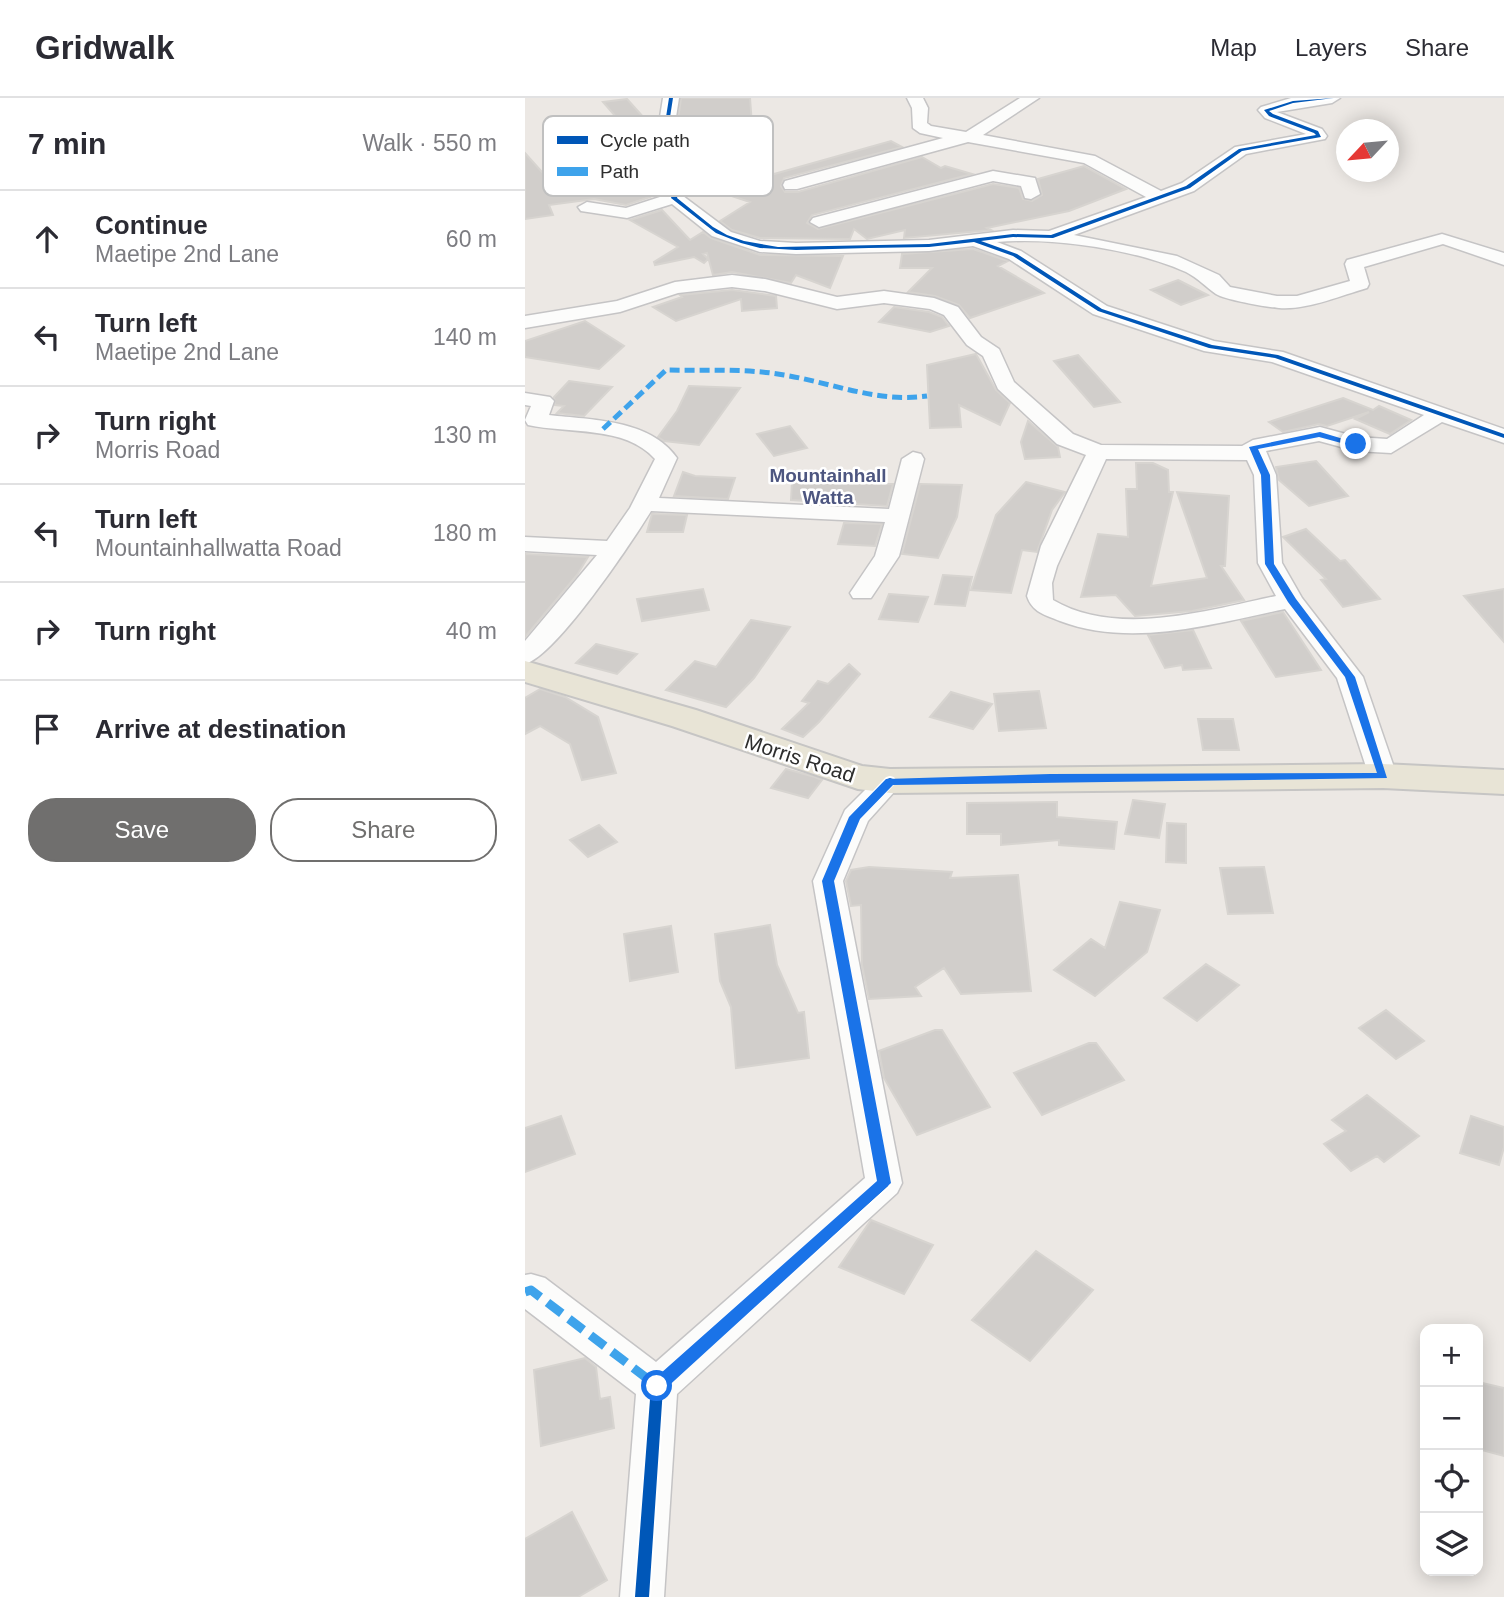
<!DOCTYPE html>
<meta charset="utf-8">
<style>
body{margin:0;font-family:Arial,sans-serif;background:#f2f2f3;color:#2b2b33}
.controls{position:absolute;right:21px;bottom:21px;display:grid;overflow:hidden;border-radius:14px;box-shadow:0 4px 18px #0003}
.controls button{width:63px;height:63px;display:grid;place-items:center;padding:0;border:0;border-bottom:2px solid #e1e1e2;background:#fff;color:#2b2b33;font:35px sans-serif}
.compass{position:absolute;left:811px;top:21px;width:63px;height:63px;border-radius:50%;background:#fff;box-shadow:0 4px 18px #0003;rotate:244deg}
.stop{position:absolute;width:21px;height:21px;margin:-16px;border:5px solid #1a73e8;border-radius:50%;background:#fff}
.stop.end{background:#1a73e8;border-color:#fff;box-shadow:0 2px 7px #0008}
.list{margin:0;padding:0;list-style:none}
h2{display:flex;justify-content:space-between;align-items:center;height:91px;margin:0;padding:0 28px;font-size:30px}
h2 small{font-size:23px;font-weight:400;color:#7c7c81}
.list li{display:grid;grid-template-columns:46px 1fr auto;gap:21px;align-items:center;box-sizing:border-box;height:98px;padding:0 28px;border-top:2px solid #e1e1e2}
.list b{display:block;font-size:26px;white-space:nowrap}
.list p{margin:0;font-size:23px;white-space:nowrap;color:#7c7c81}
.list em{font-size:23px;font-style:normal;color:#7c7c81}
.actions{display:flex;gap:14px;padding:21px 28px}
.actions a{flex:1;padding:16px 0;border:2px solid #706f6e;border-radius:28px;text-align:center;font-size:24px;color:#706f6e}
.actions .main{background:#706f6e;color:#fff}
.icon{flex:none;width:38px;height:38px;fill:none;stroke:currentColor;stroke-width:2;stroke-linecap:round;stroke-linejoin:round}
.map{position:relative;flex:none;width:979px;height:1499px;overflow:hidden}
header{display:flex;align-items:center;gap:42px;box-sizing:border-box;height:98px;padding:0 35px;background:#fff;border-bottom:2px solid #e1e1e2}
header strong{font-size:33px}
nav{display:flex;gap:38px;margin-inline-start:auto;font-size:24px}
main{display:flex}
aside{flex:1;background:#fff}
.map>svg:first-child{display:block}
.building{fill:#d1cecb;stroke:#d7d4d0;stroke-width:2}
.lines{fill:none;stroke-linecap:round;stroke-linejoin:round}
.street-casing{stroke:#c5c4c5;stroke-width:3}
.primary-casing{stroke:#c6c5c4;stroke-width:4}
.street{fill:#fcfcfb;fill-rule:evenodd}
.primary{fill:#e8e4d6;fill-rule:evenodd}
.quiet-far1{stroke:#3ea3eb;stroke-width:5;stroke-dasharray:10 5;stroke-linecap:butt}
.quiet{stroke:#3ea3eb;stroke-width:9;stroke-dasharray:18 9;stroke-linecap:butt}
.cycleway-casing{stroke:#fff;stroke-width:4}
.cycleway{fill:#0057b8;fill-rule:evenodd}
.route{fill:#1a73e8}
.labels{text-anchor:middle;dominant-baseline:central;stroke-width:5;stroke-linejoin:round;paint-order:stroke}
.far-neighbourhood-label{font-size:19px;font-weight:bold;fill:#4d5680;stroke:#fff}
.street-label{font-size:21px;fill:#2e2e2e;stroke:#fff}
.key{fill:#fff;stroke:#c0c0c0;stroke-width:2}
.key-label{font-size:19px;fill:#2e2e2e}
</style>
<header>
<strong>Gridwalk</strong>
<nav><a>Map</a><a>Layers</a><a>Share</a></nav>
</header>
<main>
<aside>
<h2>7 min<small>Walk · 550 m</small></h2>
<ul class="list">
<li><svg class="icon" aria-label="ahead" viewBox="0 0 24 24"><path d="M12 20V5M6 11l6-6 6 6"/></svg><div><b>Continue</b><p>Maetipe 2nd Lane</p></div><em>60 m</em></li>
<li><svg class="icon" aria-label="left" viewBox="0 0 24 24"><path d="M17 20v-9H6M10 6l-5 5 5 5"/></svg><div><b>Turn left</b><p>Maetipe 2nd Lane</p></div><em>140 m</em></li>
<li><svg class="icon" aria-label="right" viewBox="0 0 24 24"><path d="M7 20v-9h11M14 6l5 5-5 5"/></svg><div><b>Turn right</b><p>Morris Road</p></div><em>130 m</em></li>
<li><svg class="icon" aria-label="left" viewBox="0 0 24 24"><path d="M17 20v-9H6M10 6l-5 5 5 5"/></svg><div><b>Turn left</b><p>Mountainhallwatta Road</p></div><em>180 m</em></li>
<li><svg class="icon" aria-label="right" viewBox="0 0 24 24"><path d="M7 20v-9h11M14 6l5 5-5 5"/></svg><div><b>Turn right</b></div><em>40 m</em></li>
<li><svg class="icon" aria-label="arrive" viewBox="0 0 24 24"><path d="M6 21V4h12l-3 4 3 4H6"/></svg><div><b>Arrive at destination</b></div></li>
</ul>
<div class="actions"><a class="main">Save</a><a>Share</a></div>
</aside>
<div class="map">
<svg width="979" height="1499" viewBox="0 0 979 1499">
<rect width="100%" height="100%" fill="#ece8e4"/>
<path class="building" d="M156 0H225L227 27 203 28 249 76 366 43 377 49 259 80 256 88 260 94H273L397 59 416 70 420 68 447 76 287 117 282 125 293 131 468 86 494 90 498 101 507 103 517 97 513 81 559 68 601 91 544 113 462 130 466 132 379 140 380 132 342 141 329 131 325 141 235 140 207 132 195 123 225 104 170 86 163 88 149 51Z
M102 1 130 32 128 52 137 80 95 67 125 99 101 107 69 101 24 107 28 117 0 121V55L34 93 55 74 70 69 85 71 92 44 88 35 92 20 78 4Z
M137 112 165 142 178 134 186 140 235 157 318 158 305 190 271 177 266 185 207 174 188 177 182 155 178 156 183 161 179 165 169 159 130 167 129 164 153 149 105 122Z
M448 151 483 163 473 168 519 195 445 220 434 207 410 198 383 194 407 170H375L377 156Z
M653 182 683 197 656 207 626 192Z
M207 192 251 198 252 210 217 213 216 201 151 223 128 209 157 199 155 197Z
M369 209 404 214 417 219 424 228 405 234 354 224Z
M60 223 99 248 74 271 0 259V243Z
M451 256 471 292 485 305 475 327 434 307 436 329 405 330 402 267Z
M553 257 595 304 569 309 529 263Z
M44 283 87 289 59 318 32 315 39 308 30 307 29 299Z
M164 288 215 290 174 347 139 343 133 339 152 313Z
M818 300 848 312 854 308 886 322 865 336 830 321 844 314 802 328 794 326 758 334 744 324Z
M503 323 533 349 535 359 500 361 496 344Z
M265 328 282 350 249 358 232 336Z
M791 363 823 398 784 408 754 382 751 369Z
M611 365H628L643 372 644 394H648L626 488 682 480 652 394 704 398 700 468H696L719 502 667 513 610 518 591 497 556 499 573 436 603 439 601 391H612Z
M158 374 170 378 210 380 203 401 149 398Z
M267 383 329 386H368L362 408 266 402Z
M501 384 540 394 527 412 512 454 497 452 486 495 446 492 471 417Z
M395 386 437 387 432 419 413 460 377 456Z
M127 416 162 417 158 434H122Z
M319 425 357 426 350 448 313 446Z
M781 431 815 463 820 462 855 501 818 509 796 482 801 481 758 439Z
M0 456 63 459 52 477 0 539Z
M418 477 447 479 440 508 410 506Z
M178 491 184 512 117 523 112 501Z
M979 491V544L939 498Z
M364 496 403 499 393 524 354 521Z
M758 514 796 572 751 579 716 523Z
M226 522 265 529 229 580 201 609 141 592 170 563 191 569Z
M668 532 686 570 658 572 657 567 640 570 623 537Z
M71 546 112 556 92 576 51 565Z
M324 566 335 576 294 624 278 639 257 631 284 605 277 603 293 583 303 586Z
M15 591 40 599 73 619 91 675 57 682 45 646 15 628 0 636V600Z
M514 593 521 630 474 633 469 596Z
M426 594 467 606 448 631 405 619Z
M673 621H708L714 652H678Z
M261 671 290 679 297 682 283 700 246 690Z
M608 702 640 706 634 740 600 736Z
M532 704V719L592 724 589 751 534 747V742L476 747V736H442V705Z
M642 725 661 726V765L641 764Z
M74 727 92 744 63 759 45 742Z
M344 769 427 774 425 780 493 777 506 893 436 896 419 870 390 889 396 898 344 901 337 867 336 807 326 808 321 783 326 772Z
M739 769 748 815 703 816 695 770Z
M595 804 635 812 622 854 570 898 529 872 566 841 580 850Z
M245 827 252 867 273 915 279 914 284 960 211 970 206 909 195 883 190 836Z
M146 828 153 874 105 883 99 836Z
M681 866 714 887 672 923 639 900Z
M861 912 899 943 871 961 834 930Z
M410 932H417L465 1009 392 1037 359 980 354 953Z
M564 945H571L599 982 517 1017 489 975Z
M842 997 894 1038 859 1064 852 1058 826 1073 799 1046 821 1033 807 1022Z
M36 1018 50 1056 0 1074V1030Z
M946 1018 979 1029V1049L974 1067 935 1055Z
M346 1122 408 1147 379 1196 314 1169Z
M511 1153 568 1192 505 1263 447 1222Z
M60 1260 71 1269 75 1301 85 1299 89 1330 16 1348 9 1272Z
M953 1284 979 1290V1358L953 1351Z
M47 1414 82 1482 53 1499H0V1441Z"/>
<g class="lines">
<defs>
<path id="street" d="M138 0H154L146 51 161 90 158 98 206 134 235 143 271 145 404 142 488 132 524 133 621 99 559 65 443 44 272 91H260L258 87 260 83 418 40 395 35 388 30 387 10 382 0H398L403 10 402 25 406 28 441 34 495 0H514L458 37 570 58 636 93 657 85 710 49 781 36 740 20 733 12 736 9 766 0H815L807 5 752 14 797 31 802 38 800 41 721 56 669 93 549 137 652 158 694 177 705 189 752 198H772L825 183 820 166 822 162 917 136 979 155V167L918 146 839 169 844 186 842 190C814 198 783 212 754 210 741 209 701 202 691 196 681 189 673 180 661 174 610 151 528 139 472 144L496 153 582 208 689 243 758 254 979 331V345L917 324 866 355 831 353 794 343 741 353 751 377 757 465 777 500 838 579 872 678 868 684 858 687 848 684 844 678 812 580 760 511C688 526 606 550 535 523 520 517 507 514 502 498L516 448 561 357 532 346 473 291 458 258 442 247 419 217 405 211 359 205 312 211 240 193 207 189 153 195 95 214 0 230V218L92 203 150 184 207 177 240 181 312 199 359 193 409 200 433 209 456 239 474 251 489 284 548 336 576 347 717 348 728 342 795 329 832 339 862 341 899 317 747 264 679 253 568 216 484 161 448 148 404 153 271 156 235 154 187 138 147 106 102 120 56 113 53 109 62 104 101 110 141 97 143 90 130 51ZM581 361 722 362 729 377 733 465 751 498C684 512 592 540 528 502L527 485 532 468Z
M468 73 510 80 515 96 506 101 500 100 496 88 468 83 294 129 285 124 288 120Z
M0 295 25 299 29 303 24 317C66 322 125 321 152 360L134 400 364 411 377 361 388 354 396 356 399 361 374 458 346 500H328L325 495 350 458 360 424 126 413C107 444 31 558 0 566V543L72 457 0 453V439L82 443 105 410 130 361C100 327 43 336 3 327L0 322 6 308 0 307Z
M365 674 375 677 379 683 343 723 318 783 377 1085 372 1095 152 1296 139 1499H95L111 1296 0 1211V1177L6 1176 20 1180 131 1264 340 1080 288 783 320 712 355 677Z"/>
<path id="primary" d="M0 563 171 612 337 668 365 671 858 666 979 672V696L858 690 365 695 333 691 147 628 0 584Z"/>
</defs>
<use href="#street" class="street-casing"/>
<use href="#primary" class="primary-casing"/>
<use href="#street" class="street"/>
<use href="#primary" class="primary"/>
<path class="quiet-far1" d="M78 331 141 272C180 273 220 270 259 277 308 285 352 305 402 298"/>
<path class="quiet" d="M0 1194 6 1192 132 1288"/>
<defs>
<path id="cycleway" d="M144 0H148L140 51 155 90 152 100 188 129 202 137 219 143 253 149 404 146 488 136 526 137 661 88 714 51 791 37 789 35 744 18 739 12 768 3 809 0 768 5 744 13 748 16 793 33 796 39 717 53 665 90 528 140 488 139 456 143 492 156 577 211 687 247 753 257 979 336V340L750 260 684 250 573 213 488 158 449 144 404 149 344 150 271 152 235 150 216 145 191 135 146 100 149 90 136 51Z
M365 680 368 681 369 683 368 685 334 720 307 783 364 1085 363 1088 138 1290 124 1499H110L126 1288 128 1284 353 1084 299 783 326 719 362 681Z"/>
</defs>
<use href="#cycleway" class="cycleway-casing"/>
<use href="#cycleway" class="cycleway"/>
</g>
<path class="route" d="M795 334 835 346 831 349 794 339 733 351 745 377 749 466 771 501 830 579 862 680 368 687 335 721 309 783 366 1085 138 1293H127V1283L352 1083 297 783 324 719 361 681 525 676 852 675 820 579 763 504 740 466 736 377 724 349Z"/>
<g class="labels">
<g class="far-neighbourhood-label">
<text x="303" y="377">Mountainhall<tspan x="303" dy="22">Watta</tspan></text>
</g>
<g class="street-label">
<text transform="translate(275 660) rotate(18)">Morris Road</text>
</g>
</g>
<rect x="18" y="18" width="230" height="80" rx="10" class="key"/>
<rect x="32" y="38" width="31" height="8" fill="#0057b8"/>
<rect x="32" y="69" width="31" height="9" fill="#3ea3eb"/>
<g class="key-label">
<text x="75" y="49">Cycle path</text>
<text x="75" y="80">Path</text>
</g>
</svg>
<div class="controls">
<button>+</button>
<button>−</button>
<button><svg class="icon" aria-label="locate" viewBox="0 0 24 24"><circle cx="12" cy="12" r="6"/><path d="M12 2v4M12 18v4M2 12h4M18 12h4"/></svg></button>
<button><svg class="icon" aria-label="layers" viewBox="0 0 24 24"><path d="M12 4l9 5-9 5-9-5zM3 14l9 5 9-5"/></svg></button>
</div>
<svg class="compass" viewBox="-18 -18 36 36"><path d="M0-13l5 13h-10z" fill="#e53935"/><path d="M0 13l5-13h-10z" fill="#7c7c81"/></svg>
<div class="stop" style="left:132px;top:1288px"></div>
<div class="stop end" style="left:831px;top:346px"></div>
</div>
</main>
